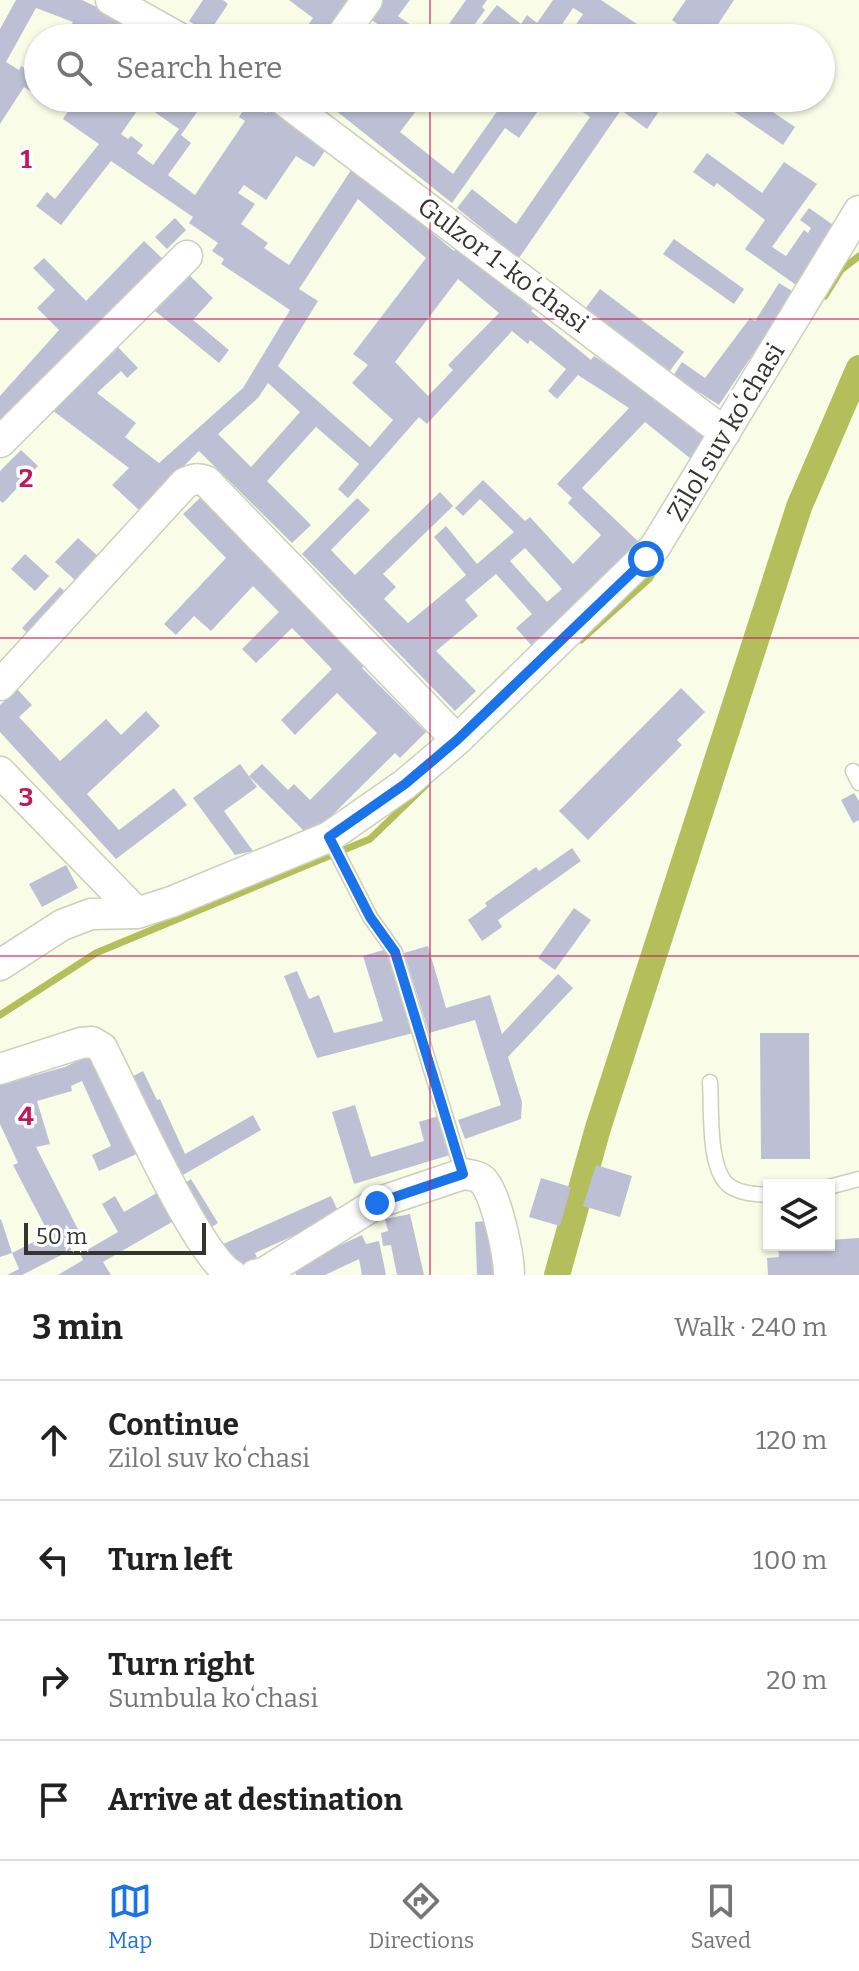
<!DOCTYPE html>
<meta charset="utf-8">
<style>
body{margin:0;font-family:Bitter,serif;background:#f2f2f2;color:#222}
.controls{position:absolute;right:24px;bottom:24px;display:grid;overflow:hidden;border-radius:0px;box-shadow:0 2px 6px #0004}
.controls button{width:72px;height:72px;display:grid;place-items:center;padding:0;border:0;border-bottom:2px solid #e0e0e0;background:#fff;color:#222;font:40px sans-serif}
.scale{position:absolute;left:24px;bottom:20px;width:182px;box-sizing:border-box;padding-left:8px;border:4px solid #34352d;border-top:0;font-size:22px;line-height:28px;white-space:nowrap;color:#34352d;-webkit-text-stroke:6px #fff;paint-order:stroke}
.stop{position:absolute;width:24px;height:24px;margin:-18px;border:6px solid #1a73e8;border-radius:50%;background:#fff}
.stop.end{background:#1a73e8;border-color:#fff;box-shadow:0 2px 8px #0008}
.list{margin:0;padding:0;list-style:none}
h2{display:flex;justify-content:space-between;align-items:center;height:104px;margin:0;padding:0 32px;font-size:34px}
h2 small{font-size:26px;font-weight:400;color:#767676}
.list li{display:grid;grid-template-columns:52px 1fr auto;gap:24px;align-items:center;box-sizing:border-box;height:120px;padding:0 32px;border-top:2px solid #e0e0e0}
.list b{display:block;font-size:30px;white-space:nowrap}
.list p{margin:0;font-size:26px;white-space:nowrap;color:#767676}
.list em{font-size:26px;font-style:normal;color:#767676}
.icon{flex:none;width:44px;height:44px;fill:none;stroke:currentColor;stroke-width:2;stroke-linecap:round;stroke-linejoin:round}
.map{position:relative;flex:none;width:859px;height:1275px;overflow:hidden}
.search{position:absolute;background:#fff;box-shadow:0 2px 6px #0004;left:24px;right:24px;top:24px;height:88px;display:flex;align-items:center;gap:20px;box-sizing:border-box;padding:0 28px;border-radius:44px;color:#767676;font-size:30px}
.sheet{height:584px;background:#fff}
nav{display:flex;justify-content:space-around;align-items:center;box-sizing:border-box;height:112px;border-top:2px solid #e0e0e0;background:#fff;font-size:22px;color:#767676}
nav a{display:grid;justify-items:center;gap:4px}
nav .on{color:#1a73e8}
.map>svg:first-child{display:block}
.lines{fill:none;stroke-linecap:round;stroke-linejoin:round}
.stream{stroke:#b4be5b;stroke-width:7}
.canal{stroke:#b4be5b;stroke-width:26}
.building{fill:#bdc0d5;fill-rule:evenodd}
.service-casing{stroke:#cccfba;stroke-width:17}
.minor-casing{stroke:#cccfba;stroke-width:33}
.service{stroke:#fff;stroke-width:14}
.minor{stroke:#fff;stroke-width:30}
.route{stroke:#1a73e8;stroke-width:10}
.grid{fill:none;stroke:#c2185b;stroke-width:2;stroke-opacity:0.55}
.labels{text-anchor:middle;dominant-baseline:central;stroke-width:7;stroke-linejoin:round;paint-order:stroke}
.street-label{font-size:26px;fill:#34352d;stroke:#fff}
.grid-label{font-size:26px;text-anchor:middle;font-weight:bold;fill:#c2185b;stroke:#fff;stroke-width:7;stroke-linejoin:round;paint-order:stroke}
</style>
<div class="map">
<svg width="859" height="1275" viewBox="0 0 859 1275">
<rect width="100%" height="100%" fill="#f9fde7"/>
<g class="lines">
<path class="stream" d="M825 296 841 270 859 256
M581 640 649 579 662 558
M0 1015 96 953 370 839 426 785"/>
<path class="canal" d="M557 1275 598 1128 799 507 859 368"/>
</g>
<path class="building" d="M16 0H82L162 38H62L73 22 36 8 6 62 19 70 21 66 36 75 38 72V96L24 87 0 124V29Z
M203 0H223L228 4 208 34 189 21Z
M289 0H356L331 38H299L313 18Z
M382 0H410L398 16 430 38H397L369 18Z
M466 0H487L482 7 485 10 465 38H439Z
M553 0H601L658 38H618L603 28 596 38H567L583 14 573 8 553 38H471L497 5 521 24 527 15 537 23Z
M686 0H734L709 38H678L684 29 672 20Z
M69 98H146L121 134 128 139 131 136 143 145 137 153 153 165 179 129 153 111 162 98H177L197 112 181 135 191 143 168 175 195 195 245 121 239 117 249 102 266 113 274 101 329 145 314 167 296 156 266 200 244 185 238 193 255 204 241 224 268 243 264 248 289 265 353 167 454 251 457 246 533 309 531 311 591 360 594 356 664 402 705 434 691 459 645 422 582 488 641 544 532 646 516 628 532 614 496 574 465 600 478 616 436 651 476 691 455 711 302 554 357 498 370 510 331 550 355 575 440 492 453 506 383 574 396 587 384 599 408 623 466 575 434 537 446 526 477 564 514 532 480 499 463 516 455 508 483 480 525 521 530 517 573 564 601 535 568 503 572 498 557 484 629 408 578 375 557 399 548 391 566 369 530 340 528 344 512 331 427 424 419 417 348 498 338 489 359 464 316 427 267 481 311 525 292 543 199 451 139 510 112 485 129 468 52 410 117 346 138 368 127 378 121 371 97 393 136 423 125 437 159 463 243 388 290 310 221 264 224 259 212 251 218 243 189 223 193 217 111 161 61 225 36 206 47 192 55 199 99 144 63 119 74 102ZM358 199 426 258 353 354 368 365 352 383 393 420 370 447 278 366 318 301 299 289ZM458 279 499 313 448 365 453 370 428 396 395 362ZM268 383 300 412 251 467 218 434 258 398ZM525 548 562 589 547 602 510 561Z
M320 98H380L392 108 400 99 416 111 400 132 453 174 503 103 517 112 526 98H547L519 138 505 128 452 203Z
M589 98H635L639 101 642 98H668L647 129 621 110 519 258 457 208 472 189 516 224 590 117 580 110Z
M714 98H752L795 127 783 145Z
M707 153 762 193 784 162 817 184 772 247 786 256 804 230 808 233 811 228 800 220 809 208 836 227 799 287 745 249 765 220 717 183 714 187 693 172Z
M175 218 186 230 167 249 155 237Z
M674 239 744 289 734 304 663 254Z
M144 241 163 259 0 427V396L59 330 37 308 55 290 33 268 44 258 86 301Z
M189 275 213 298 193 320 229 350 219 363 155 311Z
M779 283 794 292 719 405 673 376 682 362 705 378 750 318 755 321Z
M600 289 684 352 669 372 585 309Z
M21 450 38 466 3 503 0 501V471Z
M201 497 365 664 362 668 426 732 400 758 395 753 310 837 249 776 262 764 288 790 294 784 310 800 377 733 337 693 295 735 281 720 332 669 292 628 256 663 242 649 279 612 253 586 211 631 194 616 176 635 164 624 226 558 183 514Z
M78 538 99 557 76 581 55 562Z
M25 554 49 576 35 591 11 569Z
M60 587 74 600 35 641 22 628Z
M681 688 705 712 677 740 682 745 588 840 559 811Z
M17 689 32 705 19 717 60 761 106 719 121 735 146 711 160 726 87 794 119 830 174 788 187 805 116 859 0 732V705Z
M240 764 257 787 224 811 253 851 235 855 193 798Z
M854 793 859 801V820L853 823 841 800Z
M572 848 581 861 498 920 502 927 482 941 468 920 487 906 485 903 536 867 539 871Z
M66 865 78 888 42 907 29 884Z
M574 908 591 920 555 970 538 958Z
M428 946 446 1008 490 995 502 1034 558 974 573 988 508 1057 522 1102 521 1119 465 1139 458 1120 501 1105 475 1020 429 1033 404 953Z
M387 949 413 1033 317 1058 284 976 297 971 309 999 319 995 334 1033 383 1021 363 956Z
M760 1033H809L810 1159H761Z
M96 1052 141 1152 99 1171 92 1155 111 1146 82 1081 71 1086 72 1091 37 1101 50 1144 36 1147 85 1243 22 1275H7L19 1269 12 1253 49 1234 13 1165 18 1163 0 1124V1085L65 1067Z
M143 1071 157 1100 160 1099 185 1154 253 1115 261 1130 176 1179 127 1079Z
M355 1105 371 1157 424 1141 419 1122 438 1116 450 1155 354 1184 332 1112Z
M596 1165 632 1176 620 1217 583 1206Z
M541 1178 571 1187 560 1226 529 1217Z
M191 1179 218 1223 205 1231 179 1187Z
M167 1187 184 1215 103 1262 111 1275H58L83 1260 80 1254 118 1232 102 1204 115 1196 124 1212Z
M331 1196 340 1215 255 1253 257 1258 232 1269 221 1245Z
M410 1214 424 1275H397L391 1245 383 1246 381 1233 388 1231 385 1219Z
M1 1219 12 1253 0 1257V1220Z
M495 1220 498 1275H477L475 1222Z
M362 1235 366 1244 379 1241 386 1275H362L359 1259 325 1275H296L293 1267Z
M859 1238V1275H768L767 1258 779 1257 778 1245H829V1240Z"/>
<g class="lines">
<defs>
<path id="service" d="M853 771 859 783
M329 837 370 917 395 952 463 1174
M710 1082C712 1108 707 1173 731 1187 743 1194 756 1194 769 1195
M829 1187 859 1179"/>
<path id="minor" d="M111 0 179 38
M340 38 367 0
M281 98 725 433
M0 442 187 256
M0 685 185 483C193 479 198 478 206 481L457 740
M0 772 137 913
M0 965 62 925 91 914 137 913 171 902 329 837 405 784 457 740 655 547 859 211
M0 1069 81 1043 92 1042 102 1048C124 1091 198 1257 232 1275
M255 1275 264 1273 377 1203 463 1174C469 1175 476 1175 481 1179 496 1189 509 1257 509 1275"/>
</defs>
<use href="#service" class="service-casing"/>
<use href="#minor" class="minor-casing"/>
<use href="#service" class="service"/>
<use href="#minor" class="minor"/>
</g>
<g class="lines">
<path class="route" d="M377 1203 463 1174 395 952 370 917 329 837 405 784 457 740 646 559"/>
</g>
<path class="grid" d="M430 0V38M430 98V1275M0 319H859M0 638H859M0 956H859"/>
<g class="labels">
<g class="street-label">
<text transform="translate(503 265) rotate(37)">Gulzor 1-koʻchasi</text>
<text transform="translate(726 432) rotate(-59)">Zilol suv koʻchasi</text>
</g>
</g>
<g class="grid-label">
<text x="26" y="168">1</text>
<text x="26" y="487">2</text>
<text x="26" y="806">3</text>
<text x="26" y="1125">4</text>
</g>
</svg>
<div class="controls">
<button><svg class="icon" aria-label="layers" viewBox="0 0 24 24"><path d="M12 4l9 5-9 5-9-5zM3 14l9 5 9-5"/></svg></button>
</div>
<div class="scale">50 m</div>
<div class="stop" style="left:646px;top:559px"></div>
<div class="stop end" style="left:377px;top:1203px"></div>
<div class="search"><svg class="icon" aria-label="search" viewBox="0 0 24 24"><circle cx="10" cy="10" r="6"/><path d="M15 15l6 6"/></svg>Search here</div>
</div>
<section class="sheet">
<h2>3 min<small>Walk · 240 m</small></h2>
<ul class="list">
<li><svg class="icon" aria-label="ahead" viewBox="0 0 24 24"><path d="M12 20V5M6 11l6-6 6 6"/></svg><div><b>Continue</b><p>Zilol suv koʻchasi</p></div><em>120 m</em></li>
<li><svg class="icon" aria-label="left" viewBox="0 0 24 24"><path d="M17 20v-9H6M10 6l-5 5 5 5"/></svg><div><b>Turn left</b></div><em>100 m</em></li>
<li><svg class="icon" aria-label="right" viewBox="0 0 24 24"><path d="M7 20v-9h11M14 6l5 5-5 5"/></svg><div><b>Turn right</b><p>Sumbula koʻchasi</p></div><em>20 m</em></li>
<li><svg class="icon" aria-label="arrive" viewBox="0 0 24 24"><path d="M6 21V4h12l-3 4 3 4H6"/></svg><div><b>Arrive at destination</b></div></li>
</ul>
</section>
<nav>
<a class="on"><svg class="icon" aria-label="map" viewBox="0 0 24 24"><path d="M3 6l6-2 6 2 6-2v14l-6 2-6-2-6 2zM9 4v14M15 6v14"/></svg>Map</a>
<a><svg class="icon" aria-label="directions" viewBox="0 0 24 24"><path d="M12 3l9 9-9 9-9-9zM9 14v-3h6M13 9l2 2-2 2"/></svg>Directions</a>
<a><svg class="icon" aria-label="saved" viewBox="0 0 24 24"><path d="M7 4h10v16l-5-4-5 4z"/></svg>Saved</a>
</nav>
